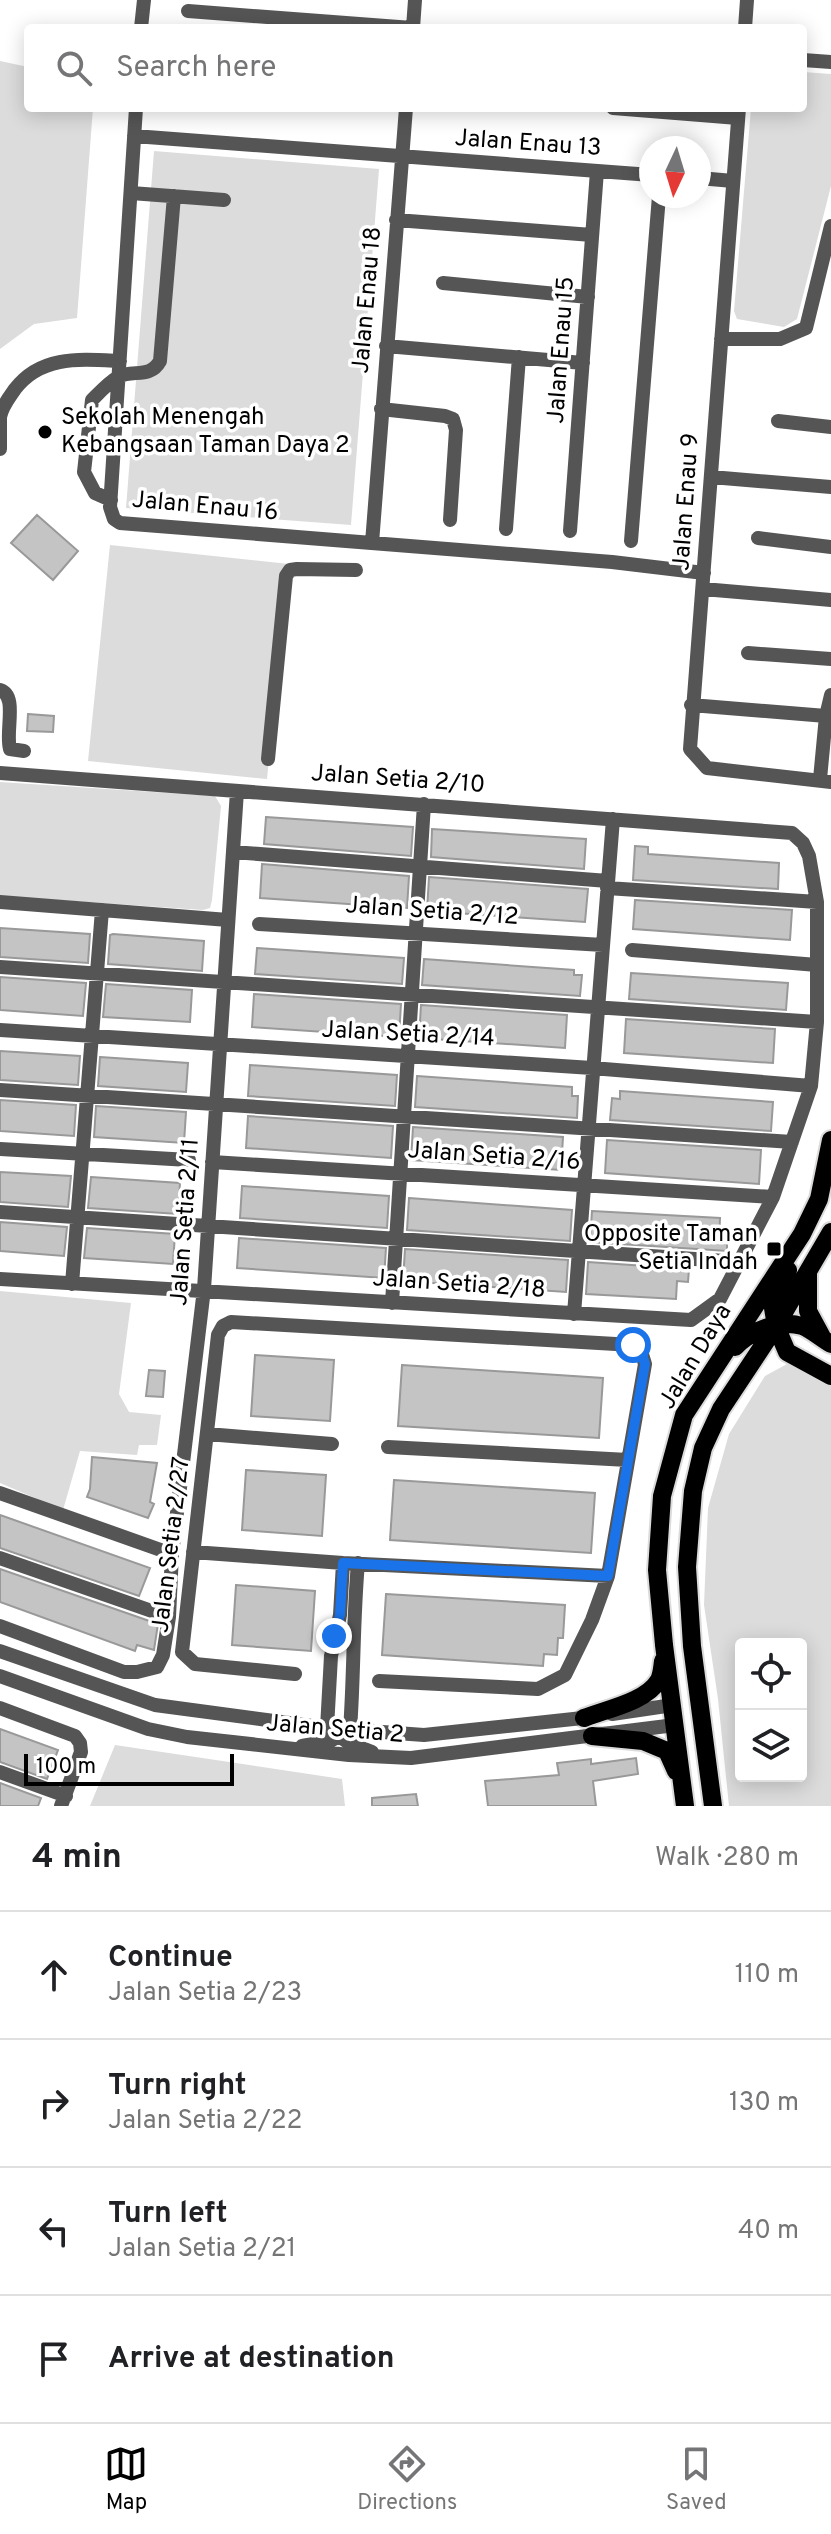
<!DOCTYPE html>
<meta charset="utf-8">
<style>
body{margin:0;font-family:Overpass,sans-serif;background:#f2f2f2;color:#202124}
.controls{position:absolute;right:24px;bottom:24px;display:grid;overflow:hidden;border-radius:8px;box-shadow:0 4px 20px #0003}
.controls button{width:72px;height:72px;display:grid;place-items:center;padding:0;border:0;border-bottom:2px solid #e0e0e0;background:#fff;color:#202124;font:40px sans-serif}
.compass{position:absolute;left:639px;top:136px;width:72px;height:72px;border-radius:50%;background:#fff;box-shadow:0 4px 20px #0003;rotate:184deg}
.scale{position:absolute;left:24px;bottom:20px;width:210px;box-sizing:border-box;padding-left:8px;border:4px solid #000;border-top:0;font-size:22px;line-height:28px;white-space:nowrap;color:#000;-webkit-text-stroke:6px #fff;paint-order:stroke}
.stop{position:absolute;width:24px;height:24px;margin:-18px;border:6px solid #1a73e8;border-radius:50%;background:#fff}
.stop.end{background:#1a73e8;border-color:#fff;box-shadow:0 2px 8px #0008}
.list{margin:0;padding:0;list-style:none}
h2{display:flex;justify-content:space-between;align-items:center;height:104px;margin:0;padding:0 32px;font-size:34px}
h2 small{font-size:26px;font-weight:400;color:#757577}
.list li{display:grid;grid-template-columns:52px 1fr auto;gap:24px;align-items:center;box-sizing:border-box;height:128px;padding:0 32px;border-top:2px solid #e0e0e0}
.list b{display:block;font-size:30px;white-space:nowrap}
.list p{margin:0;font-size:26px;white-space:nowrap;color:#757577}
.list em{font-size:26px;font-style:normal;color:#757577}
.icon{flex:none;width:44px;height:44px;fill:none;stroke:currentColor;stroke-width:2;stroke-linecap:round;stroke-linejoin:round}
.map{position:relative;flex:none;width:831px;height:1806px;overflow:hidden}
.search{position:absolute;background:#fff;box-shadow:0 4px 20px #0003;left:24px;right:24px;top:24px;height:88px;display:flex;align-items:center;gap:20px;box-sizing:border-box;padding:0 28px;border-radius:8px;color:#757577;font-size:30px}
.sheet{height:616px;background:#fff}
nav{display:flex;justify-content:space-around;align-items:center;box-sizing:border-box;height:112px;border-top:2px solid #e0e0e0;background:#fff;font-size:22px;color:#757577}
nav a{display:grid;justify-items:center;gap:4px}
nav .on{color:#000}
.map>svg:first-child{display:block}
.green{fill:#dcdcdc;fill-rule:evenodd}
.building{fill:#c4c4c4;stroke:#999;stroke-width:2}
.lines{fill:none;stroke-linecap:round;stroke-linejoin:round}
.major-casing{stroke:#dbdbdb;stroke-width:22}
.minor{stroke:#555;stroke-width:14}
.major{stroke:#000;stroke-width:18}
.route{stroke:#1a73e8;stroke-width:10}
.poi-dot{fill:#000;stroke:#fff;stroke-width:3}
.labels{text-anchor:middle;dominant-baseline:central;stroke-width:7;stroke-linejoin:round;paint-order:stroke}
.street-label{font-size:24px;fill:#000;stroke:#fff}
.poi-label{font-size:24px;fill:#000;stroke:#fff;text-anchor:start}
</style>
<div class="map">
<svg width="831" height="1806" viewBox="0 0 831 1806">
<rect width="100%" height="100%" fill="#fff"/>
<path class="green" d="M0 61 28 67V108H93L77 318 34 324 0 349Z
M803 72 831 74V186L797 319 784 327 737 319 734 311 751 108H803Z
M154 151 379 169 351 525 126 508Z
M110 545 289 564 267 779 88 761Z
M0 782 215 796 221 806 212 900 210 908 203 910 0 896Z
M0 1291 131 1303 119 1394 129 1412 161 1415 157 1445H139L137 1455 80 1451 63 1510 0 1483Z
M787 1364 831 1385V1806H729L718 1699 704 1605 708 1508 729 1434 765 1376ZM741 1644H801V1776H741Z
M115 1745 342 1779 345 1806H90Z"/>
<path class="building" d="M37 515 78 551 53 580 11 543Z
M28 714 54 716 53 732 27 731Z
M266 817 413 827 411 856 264 844Z
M432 829 586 839 584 869 431 857Z
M635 846 648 847V854L779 863 778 889 633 880Z
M262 864 409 876 407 908 260 898Z
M429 877 588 889 585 922 427 911Z
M635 900 792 910 790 940 633 929Z
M0 928 90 934 88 963 0 957Z
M113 934 204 941 202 971 108 964 110 935Z
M257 948 404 958 402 984 255 974Z
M424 959 574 970V975H582L580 996 422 985Z
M631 973 788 983 786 1010 629 999Z
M0 977 86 983 83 1016 0 1010Z
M106 984 192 990 190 1022 103 1017Z
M254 994 401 1004 399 1037 252 1027Z
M421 1005 567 1015 565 1048 419 1038Z
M626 1019 775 1029 773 1063 624 1053Z
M0 1051 80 1056 78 1085 0 1080Z
M100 1057 188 1063 186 1092 98 1086Z
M250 1065 397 1075 395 1106 248 1096Z
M417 1076 572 1087V1096H578L577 1118 415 1107Z
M620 1091 773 1102 771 1131 610 1120 612 1098 620 1099Z
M0 1100 76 1105 74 1136 0 1131Z
M96 1106 186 1112 184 1143 94 1137Z
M248 1116 393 1126 391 1158 246 1148Z
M413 1127 563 1137 561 1170 411 1160Z
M607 1140 761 1150 759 1184 605 1173Z
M0 1172 71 1176 68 1207 0 1202Z
M91 1177 180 1183 178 1214 88 1208Z
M242 1186 389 1196 387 1228 240 1218Z
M409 1198 572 1210 570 1241 407 1230Z
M592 1211 720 1218 719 1242 727 1243V1251L590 1242Z
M0 1222 67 1227 64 1256 0 1251Z
M87 1228 175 1234 173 1264 84 1258Z
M239 1238 386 1248 384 1278 237 1268Z
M405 1249 568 1260 566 1292 403 1281Z
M588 1262 689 1269 688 1282 677 1281 676 1299 586 1294Z
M255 1355 334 1360 330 1421 251 1416Z
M402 1365 603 1378 599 1438 398 1426Z
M149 1370 165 1371 163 1397 146 1396Z
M92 1457 157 1463 150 1502 154 1504 148 1518 87 1497 90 1489Z
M246 1470 326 1475 322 1536 242 1530Z
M394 1480 595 1493 591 1553 390 1540Z
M0 1515 150 1568 139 1596 0 1548Z
M0 1569 158 1624 154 1650 137 1645 135 1651 0 1602Z
M236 1585 315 1591 311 1651 232 1645Z
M386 1594 565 1605 563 1638H558L557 1655 544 1654 543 1666 382 1655Z
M0 1729 58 1750 47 1779 0 1762Z
M636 1758 638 1774 593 1781 596 1806H488L485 1781 559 1775 557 1763 591 1759V1764Z
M0 1783 41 1798 38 1806H0Z
M416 1794 418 1806H372V1798Z"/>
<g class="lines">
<defs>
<path id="major" d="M788 1270 773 1308 776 1326 787 1352 831 1376
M808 1274V1311L822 1337
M735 1347C750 1331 780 1319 802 1326 812 1330 822 1339 831 1344
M584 1718C607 1709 646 1702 659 1680 662 1674 662 1668 663 1661
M592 1736 643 1741 667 1751 676 1771
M685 1806 664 1645 657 1570 662 1496 684 1415 802 1234 819 1199 831 1140
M713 1806 692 1646 687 1567 693 1491 703 1448 721 1409 776 1326 831 1232"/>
</defs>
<use href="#major" class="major-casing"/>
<path class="minor" d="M188 11 412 28
M141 28 144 0
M413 28 415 0
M745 28 747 0
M803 60 831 62
M136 108 110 507 114 519 120 523 612 562 704 573
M613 108 738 118
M739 108 690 749 707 768 831 782
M134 136 651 175
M699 178 733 181
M131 193 224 200
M396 220 592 235
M443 283 588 297
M721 339H780L806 328 831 226
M386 346 583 363
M381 409 445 416 453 419 456 430 450 520
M778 421 831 427
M0 449C0 439 0 427 0 417 2 406 9 398 15 389 41 355 80 359 120 361
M711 477 831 487
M111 500 95 493 84 472 92 400C99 393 109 382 118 377 133 369 150 379 160 361L174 196
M506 529 519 357
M570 531 597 171
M758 538 831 547
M631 541 659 196
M372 543 406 108
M703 589 831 600
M748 653 831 659
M0 690C18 695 5 732 10 749L24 751
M691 705 826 716
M268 759 286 576 290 570 297 569 356 570
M0 773 792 833 803 843 809 856 817 902V1022L811 1086 773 1197 720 1299 691 1320 0 1279
M820 779 826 716 831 695
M233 852 608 881
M607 888 817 902
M0 902 228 920
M259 924 603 945
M632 950 817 965
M0 967 817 1022
M0 1030 592 1068 811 1086
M0 1090 792 1142
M0 1149 189 1160
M212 1162 773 1197
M0 1212 739 1262
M72 1284 102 910
M392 1303 424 804
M574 1314 613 819
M207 1434 332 1444
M388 1447 628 1460
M0 1493 172 1554
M193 1552 343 1563 608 1576
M0 1558 169 1617
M343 1563 340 1615 331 1656 327 1728 349 1743 372 1752
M0 1626 124 1672H137L157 1667 163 1655 169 1617 172 1554 204 1289 237 791
M0 1651 155 1705 327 1728 424 1735 592 1717
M295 1674 195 1664 182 1652 218 1335 223 1326 231 1322 633 1345 641 1351 645 1364 608 1576 592 1620 565 1675 538 1689 379 1681
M0 1676 148 1729 187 1737 349 1755 411 1758 675 1725
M0 1708 75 1736 80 1743 81 1752 61 1806
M612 1714 673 1705
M302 1746 330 1741 350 1730C354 1674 353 1619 358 1563
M0 1772 66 1796"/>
<use href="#major" class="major"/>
</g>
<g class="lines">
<path class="route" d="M334 1636 340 1615 343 1563 608 1576 645 1364 641 1351 633 1345"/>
</g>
<g class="poi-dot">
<circle cx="45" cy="432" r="8"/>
<rect x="766" y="1241" width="16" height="16" rx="4"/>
</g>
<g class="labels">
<g class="street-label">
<text transform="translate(528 144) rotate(4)">Jalan Enau 13</text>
<text transform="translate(368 300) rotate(-85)">Jalan Enau 18</text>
<text transform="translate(562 350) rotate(-86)">Jalan Enau 15</text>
<text transform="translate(687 502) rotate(-86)">Jalan Enau 9</text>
<text transform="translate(205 507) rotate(5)">Jalan Enau 16</text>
<text transform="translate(398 780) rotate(4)">Jalan Setia 2/10</text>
<text transform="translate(432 912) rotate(4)">Jalan Setia 2/12</text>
<text transform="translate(408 1035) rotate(3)">Jalan Setia 2/14</text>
<text transform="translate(494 1157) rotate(4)">Jalan Setia 2/16</text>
<text transform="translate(186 1222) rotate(-86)">Jalan Setia 2/11</text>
<text transform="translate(459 1285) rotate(4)">Jalan Setia 2/18</text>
<text transform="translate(696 1357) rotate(-59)">Jalan Daya</text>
<text transform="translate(172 1545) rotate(-83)">Jalan Setia 2/27</text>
<text transform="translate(335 1730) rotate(5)">Jalan Setia 2</text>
</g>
<g class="poi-label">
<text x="61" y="418">Sekolah Menengah<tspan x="61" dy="28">Kebangsaan Taman Daya 2</tspan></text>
<text x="758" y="1235" text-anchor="end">Opposite Taman<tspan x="758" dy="28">Setia Indah</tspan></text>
</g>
</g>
</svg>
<div class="controls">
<button><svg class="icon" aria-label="locate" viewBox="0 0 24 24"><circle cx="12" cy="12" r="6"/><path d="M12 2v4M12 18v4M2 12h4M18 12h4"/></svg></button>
<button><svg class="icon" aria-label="layers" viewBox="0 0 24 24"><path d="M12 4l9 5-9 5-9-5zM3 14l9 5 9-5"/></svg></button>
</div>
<svg class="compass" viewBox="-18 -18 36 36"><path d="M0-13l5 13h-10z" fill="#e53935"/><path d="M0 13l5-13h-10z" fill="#757577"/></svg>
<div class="scale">100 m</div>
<div class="stop" style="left:633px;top:1345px"></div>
<div class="stop end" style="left:334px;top:1636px"></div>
<div class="search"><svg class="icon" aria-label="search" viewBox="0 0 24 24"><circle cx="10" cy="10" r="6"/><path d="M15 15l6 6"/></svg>Search here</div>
</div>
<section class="sheet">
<h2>4 min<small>Walk · 280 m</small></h2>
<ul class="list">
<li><svg class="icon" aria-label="ahead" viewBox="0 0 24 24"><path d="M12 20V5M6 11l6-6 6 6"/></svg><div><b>Continue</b><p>Jalan Setia 2/23</p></div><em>110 m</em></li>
<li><svg class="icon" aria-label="right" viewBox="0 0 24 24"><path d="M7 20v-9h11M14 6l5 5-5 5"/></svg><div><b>Turn right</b><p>Jalan Setia 2/22</p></div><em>130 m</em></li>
<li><svg class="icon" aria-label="left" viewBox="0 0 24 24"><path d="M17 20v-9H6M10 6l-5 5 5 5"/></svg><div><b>Turn left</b><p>Jalan Setia 2/21</p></div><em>40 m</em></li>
<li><svg class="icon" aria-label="arrive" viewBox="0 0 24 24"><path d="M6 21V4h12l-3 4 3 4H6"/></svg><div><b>Arrive at destination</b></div></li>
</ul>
</section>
<nav>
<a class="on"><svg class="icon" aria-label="map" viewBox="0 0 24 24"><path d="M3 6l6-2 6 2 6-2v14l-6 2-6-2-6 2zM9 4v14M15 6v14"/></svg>Map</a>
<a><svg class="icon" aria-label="directions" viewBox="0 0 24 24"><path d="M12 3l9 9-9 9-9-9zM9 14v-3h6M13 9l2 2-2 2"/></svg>Directions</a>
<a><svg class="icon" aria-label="saved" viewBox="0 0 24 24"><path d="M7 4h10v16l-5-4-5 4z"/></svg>Saved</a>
</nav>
